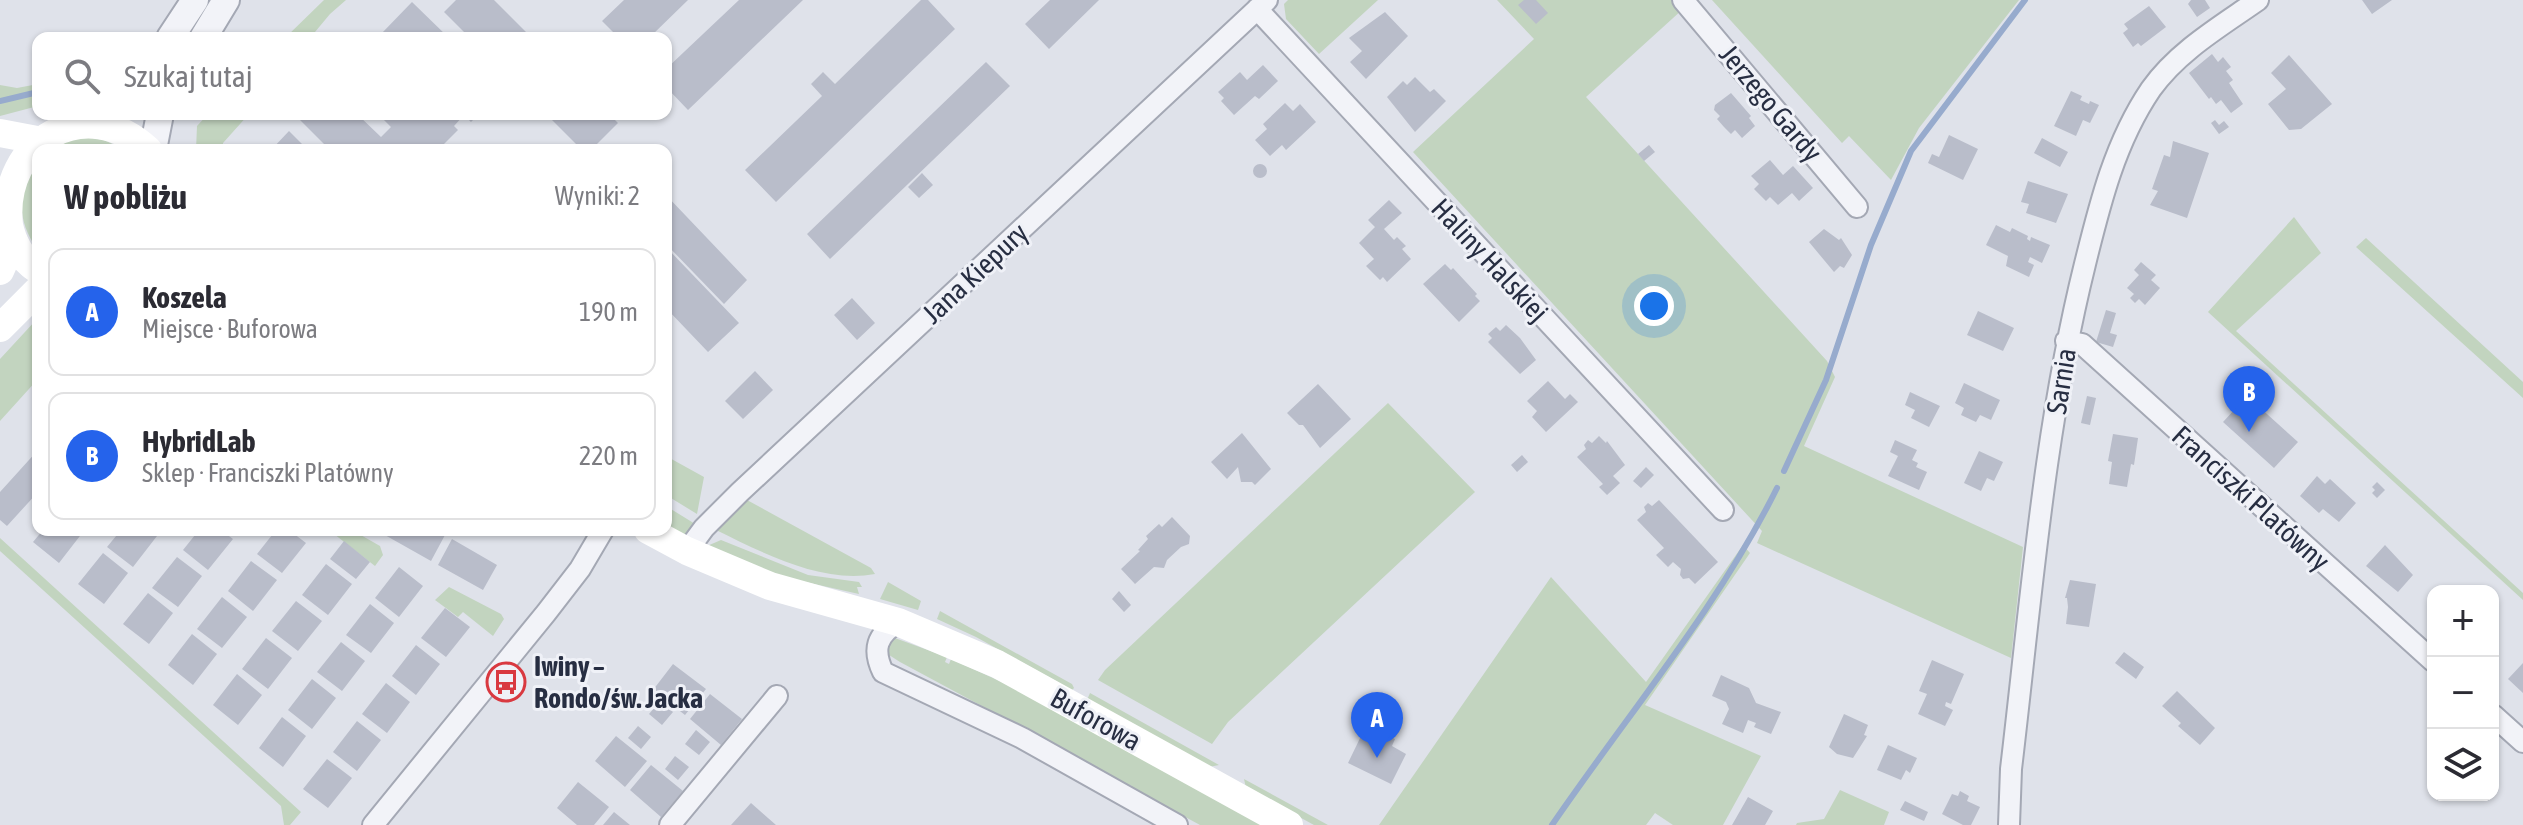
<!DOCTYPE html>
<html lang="pl">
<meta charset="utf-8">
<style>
body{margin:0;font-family:"Asap Condensed",sans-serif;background:#f7f7f7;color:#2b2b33}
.controls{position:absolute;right:24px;bottom:24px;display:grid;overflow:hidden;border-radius:16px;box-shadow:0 2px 6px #0004}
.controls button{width:72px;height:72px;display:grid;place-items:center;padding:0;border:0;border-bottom:2px solid #e1e1e2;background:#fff;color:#2b2b33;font:40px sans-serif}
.you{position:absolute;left:1654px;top:306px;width:28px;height:28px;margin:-20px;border:6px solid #fff;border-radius:50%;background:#1a73e8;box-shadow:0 0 0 12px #1a73e833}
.badge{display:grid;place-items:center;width:52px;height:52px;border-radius:50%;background:#2563eb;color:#fff;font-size:26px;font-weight:700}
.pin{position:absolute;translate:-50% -66px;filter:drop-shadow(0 2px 4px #0008)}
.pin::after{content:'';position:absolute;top:42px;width:28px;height:24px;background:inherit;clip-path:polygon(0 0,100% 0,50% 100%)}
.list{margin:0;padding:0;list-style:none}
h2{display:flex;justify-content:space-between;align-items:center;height:104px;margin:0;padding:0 32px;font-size:34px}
h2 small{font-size:26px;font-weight:400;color:#7c7c81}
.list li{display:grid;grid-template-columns:52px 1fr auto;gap:24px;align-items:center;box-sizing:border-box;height:128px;margin:0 16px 16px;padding:0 16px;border:2px solid #e1e1e2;border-radius:16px}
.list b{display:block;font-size:30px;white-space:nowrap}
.list p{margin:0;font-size:26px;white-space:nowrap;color:#7c7c81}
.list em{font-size:26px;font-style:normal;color:#7c7c81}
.icon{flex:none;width:44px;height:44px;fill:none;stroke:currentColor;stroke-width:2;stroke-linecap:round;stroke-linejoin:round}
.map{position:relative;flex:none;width:2523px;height:825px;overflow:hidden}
.search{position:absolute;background:#fff;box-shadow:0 2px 6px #0004;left:32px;top:32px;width:640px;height:88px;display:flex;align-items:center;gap:20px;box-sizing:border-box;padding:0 28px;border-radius:16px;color:#7c7c81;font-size:30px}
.panel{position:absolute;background:#fff;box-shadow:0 2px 6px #0004;left:32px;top:144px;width:640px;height:392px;border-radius:16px}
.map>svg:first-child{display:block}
.green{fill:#c2d4bf}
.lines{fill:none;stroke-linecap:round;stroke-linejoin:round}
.stream{stroke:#97abcd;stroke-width:6}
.building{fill:#b9bdca}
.minor-casing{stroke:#a4a8b4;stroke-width:24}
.tertiary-casing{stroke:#a4a8b4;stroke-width:30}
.minor{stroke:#f2f3f8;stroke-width:20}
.tertiary{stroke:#f2f3f8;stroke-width:26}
.secondary{stroke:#fff;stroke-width:28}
.labels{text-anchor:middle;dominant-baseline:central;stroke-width:6;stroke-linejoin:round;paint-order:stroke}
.street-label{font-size:28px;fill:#272e42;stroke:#eff1f7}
.poi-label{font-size:28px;font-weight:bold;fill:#272e42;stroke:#eff1f7;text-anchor:start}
</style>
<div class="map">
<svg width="2523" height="825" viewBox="0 0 2523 825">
<rect width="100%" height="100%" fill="#dfe2ea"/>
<path class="green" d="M324 0H346L330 14 310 38H285Z
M1288 0H1378L1319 54 1286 19 1284 4Z
M1497 0H1676L1683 9 1586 97 1827 361 1835 377 1804 446 2023 547 2011 658 1757 543 1762 531 1413 152 1534 39Z
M1712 0H2019L1919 128 1891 180 1849 136 1842 143Z
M38 84V106L0 116V85L17 88Z
M208 114H249L223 143V150H196L197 126Z
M87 137 104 140 125 150H49L70 140Z
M38 159V250C16 221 16 188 38 159Z
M2294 217 2321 253 2236 331 2523 593V600L2208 312Z
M2366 238 2523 382V398L2356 247Z
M36 320H38V379L0 421V359Z
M1388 403 1475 492 1228 722 1212 744 1098 680 1105 670Z
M666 456 704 477 697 514 666 495Z
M747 500 871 568 875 574C822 584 763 553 716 530Z
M666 506 700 527 691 539 666 526Z
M337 530H352L380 546 383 555 375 566 334 534Z
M0 538 301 812 290 825H284L281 806 0 551Z
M721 540 808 575 859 582 862 587H857L859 594 783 577 707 546Z
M1743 545 1750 553 1645 705 1761 756 1723 825H1673L1655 813 1646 825H1379L1551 577 1646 682Z
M888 582 921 601 918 610 880 599Z
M449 587 501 614 504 619 493 636 463 612 458 617 435 600Z
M940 611 1072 684 1074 688 1072 690 976 637 937 619Z
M892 637 947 657 945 662 949 664 951 659 1015 688 1264 825H1200L1132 788 1131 785 1129 786 1058 747 1057 744 1054 745 900 662 886 653Z
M1090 693 1219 765 1209 767 1087 700Z
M1244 779 1328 825H1314L1246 788Z
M1840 790 1889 812 1884 825H1796L1797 823 1824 819Z"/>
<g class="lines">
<path class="stream" d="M0 101 38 92
M1784 471 1826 380 1871 245 1911 151 2025 0
M1552 825C1628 714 1717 609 1777 488"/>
</g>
<path class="building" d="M456 0H494L532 38H470L444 12Z
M624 0H688L649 38H619L602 21Z
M739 0H803L688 110 666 87V69Z
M921 0H928L955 29 776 202 745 170 822 96 811 84 823 72 835 84Z
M1050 0H1099L1049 49 1025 24Z
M1524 0H1536L1548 13 1536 24 1518 5Z
M2191 0H2205L2210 8 2197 17 2188 4Z
M2362 0H2392L2372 14Z
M412 2 449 38H386L381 34Z
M2149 6 2166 27 2141 46 2138 43 2133 47 2123 33 2128 29 2124 24Z
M1385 12 1408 36 1366 79 1350 62 1362 51 1349 38Z
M2212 54 2218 62 2223 57 2231 67 2226 71 2233 80 2229 83 2243 104 2231 113 2221 100 2216 104 2211 97 2209 99 2189 73Z
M2289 55 2332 104 2301 129 2289 130 2268 104 2286 89 2271 73Z
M986 62 1010 86 830 259 807 234Z
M1263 65 1278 81 1259 99 1255 96 1234 115 1221 101 1224 98 1218 92 1240 72 1247 80Z
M1415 77 1430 92 1434 89 1446 101 1415 132 1387 97 1403 81 1407 85Z
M2071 91 2082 96 2080 100 2089 104 2090 101 2099 105 2090 123 2083 120 2076 136 2054 126Z
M1731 93 1751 116 1749 118 1755 126 1742 138 1735 130 1731 134 1724 127 1717 119 1720 116 1714 110 1715 105Z
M1285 103 1293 111 1300 104 1316 122 1286 150 1282 145 1270 156 1255 140 1267 129 1263 124Z
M304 114H357L381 137 391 127 378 114H479L471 122 464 115 454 126 458 130 438 150H330L299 119Z
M546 114H609L618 123 591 150H582Z
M2215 120 2219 125 2224 121 2229 127 2219 134 2211 123Z
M289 131 308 150H271Z
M1949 135 1978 149 1963 180 1928 163 1932 154 1939 157Z
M2042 138 2068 152 2060 167 2034 153Z
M2173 141 2209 153 2187 218 2150 205 2158 191 2152 189 2164 155 2170 157Z
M1649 145 1655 152 1644 161 1638 154Z
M1770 160 1783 175 1793 166 1813 188 1799 201 1792 193 1778 205 1770 197 1766 201 1754 189 1759 184 1751 176Z
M1253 171a7 7 0 1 1 14 0a7 7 0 1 1-14 0Z
M922 173 933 185 919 198 908 187Z
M2028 181 2068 194 2056 223 2026 213 2029 204 2021 202Z
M666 195 747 280 724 304 666 244Z
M1389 200 1402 213 1384 229 1394 240 1397 237 1406 246 1402 249 1411 259 1387 282 1383 277 1380 280 1366 266 1374 259 1359 243 1375 227 1368 220Z
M1996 225 2010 232 2012 228 2028 236 2027 239 2030 241 2031 237 2050 245 2042 263 2030 257 2028 262 2034 265 2029 277 2006 266 2008 256 1986 245Z
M1824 229 1839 240 1841 238 1852 255 1844 268 1840 266 1834 272 1809 242Z
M666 247 739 323 708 352 666 308Z
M2141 262 2156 275 2151 280 2160 288 2145 305 2139 299 2135 303 2130 298 2134 294 2127 288 2139 275 2134 270Z
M1445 264 1451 270 1453 268 1477 294 1475 296 1480 301 1459 322 1423 284Z
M852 298 875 323 857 340 834 315Z
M2106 310 2116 313 2110 333 2117 335 2113 347 2096 342Z
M1978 311 2014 328 2003 351 1967 335Z
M1506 325 1520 338 1536 360 1520 374 1488 342 1492 338 1488 334 1496 327 1500 331Z
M755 371 773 390 743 419 725 401Z
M1548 381 1565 399 1570 394 1578 402 1546 432 1532 417 1537 411 1527 401Z
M1964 383 2000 400 1991 420 1980 415 1976 422 1961 415 1964 408 1955 403Z
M1318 384 1351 419 1320 448 1303 425H1299L1287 413Z
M1910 392 1940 406 1929 427 1911 418 1915 410 1905 405Z
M2087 396 2096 398 2090 425 2081 423Z
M2247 396 2298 442 2274 468 2223 422Z
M1242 433 1271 469 1255 485 1252 482H1241L1238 467 1227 479 1211 462Z
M2113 434 2138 438 2134 465 2131 464 2127 487 2109 484 2112 462 2108 461Z
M1599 436 1606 443 1607 441 1625 465 1613 476 1620 483 1607 495 1599 487 1603 484 1577 457 1586 449 1584 445 1588 440 1592 443Z
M1895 440 1917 450 1912 460 1918 463 1916 467 1927 472 1919 490 1888 476 1898 456 1890 452Z
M38 450V492L7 526 0 520V492Z
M1979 451 2003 462 1994 481 1987 478 1981 491 1964 483Z
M1522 455 1528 462 1517 472 1511 465Z
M1646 467 1654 475 1641 488 1633 481Z
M2317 476 2325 484 2330 479 2356 503 2339 522 2323 509 2319 513 2300 496Z
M2377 482 2385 490 2377 498 2372 493 2375 490 2372 487Z
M1659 500 1718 562 1695 584 1689 578 1683 579 1680 575 1681 569 1673 562 1668 567 1656 555 1664 548 1637 520 1646 512 1644 507 1648 503 1652 506Z
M1172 517 1190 536 1189 544 1181 547 1167 560 1164 568 1154 567 1135 584 1121 569 1140 551 1138 550 1148 539 1146 536 1159 524 1162 527Z
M43 530H81L83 532 59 563 33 542Z
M121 530H149L157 536 133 567 107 547Z
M199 530H221L233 539 208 570 183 550Z
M276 530H289L306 543 282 573 257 554Z
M376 530H436L445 535 431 561Z
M452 539 497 565 483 590 438 565Z
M344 541 370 562 356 579 330 559Z
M2385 545 2413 575 2398 592 2366 566Z
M103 553 128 573 104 604 78 584Z
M177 557 202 576 178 607 152 588Z
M251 561 277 580 253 611 228 591Z
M326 564 352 584 328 615 302 595Z
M399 567 423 586 399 617 375 598Z
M2070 580 2096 584 2089 627 2066 624 2068 607 2067 598H2065Z
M1119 591 1131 605 1124 612 1112 599Z
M148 593 173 613 149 644 123 624Z
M222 597 247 617 222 648 197 629Z
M296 601 322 621 298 651 272 631Z
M370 604 394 623 371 653 346 635Z
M445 608 470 627 446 657 421 638Z
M192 634 217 654 193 685 168 665Z
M266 638 292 658 268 689 242 669Z
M341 642 365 661 342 691 317 672Z
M416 645 440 664 416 695 392 676Z
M2124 652 2144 667 2136 679 2115 663Z
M1932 660 1964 674 1951 704 1946 702 1945 706 1953 710 1945 726 1918 714 1927 694 1919 691Z
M2523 663V693L2508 679Z
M673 664 706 689 685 715 653 690Z
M237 674 262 695 238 725 213 705Z
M1721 675 1749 688 1756 703 1781 712 1771 734 1754 727 1756 723 1748 720 1743 733 1722 724 1729 709 1726 702 1712 696Z
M312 679 336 698 312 729 288 710Z
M386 683 410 702 387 733 362 714Z
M2177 691 2215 728 2200 745 2178 726 2181 723 2162 706Z
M710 694 742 719 721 745 690 719Z
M660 701 673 712 662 725 649 714Z
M1844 714 1868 725 1864 735 1867 736 1853 758 1837 754 1829 747Z
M282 717 306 736 283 767 259 748Z
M357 721 381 740 357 771 333 752Z
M638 726 651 737 641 749 628 738Z
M696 730 710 742 699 755 685 744Z
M1363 732 1385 743 1389 736 1395 739 1392 746 1406 754 1391 784 1348 763Z
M616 736 647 761 625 787 595 761Z
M1888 745 1917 758 1910 773 1906 770 1901 780 1877 770Z
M675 756 689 767 678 780 665 769Z
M327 759 352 778 328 808 303 789Z
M651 765 683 791 661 817 630 790Z
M578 782 609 807 594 825H577L557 808Z
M1960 791 1969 796 1967 801 1980 807 1971 825H1963L1942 814 1952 794 1958 796Z
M1748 797 1773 811 1765 825H1732Z
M1905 801 1928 812 1924 821 1900 810Z
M751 803 776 825H731Z
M614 812 630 825H603Z"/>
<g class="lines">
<defs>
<path id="minor" d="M1683 0 1857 207
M1257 9 1723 510
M2066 341 2082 344 2433 661
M687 551 704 528 740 492 1267 0
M898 622C877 635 872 649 883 672L1022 738 1177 825
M2493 715 2523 742
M373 825 546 613 580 569 603 530
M670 825 777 696
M2009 825 2011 769C2031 601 2044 429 2085 264 2100 203 2115 142 2151 89 2178 51 2221 26 2258 0"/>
<path id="tertiary" d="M170 38 195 0
M203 38 226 0
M153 150 160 114"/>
</defs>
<use href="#minor" class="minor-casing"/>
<use href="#tertiary" class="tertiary-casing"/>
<use href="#minor" class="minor"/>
<use href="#tertiary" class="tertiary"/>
<path class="secondary" d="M0 133 37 140
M38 270C21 259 13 243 9 225 0 140 87 92 148 150
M0 271 13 242
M0 328 38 290
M648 530 687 551 770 586 898 622 997 664 1289 825"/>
</g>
<defs>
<symbol id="bus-ring" viewBox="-11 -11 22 22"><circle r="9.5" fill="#eff1f7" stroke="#d93940" stroke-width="1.5"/><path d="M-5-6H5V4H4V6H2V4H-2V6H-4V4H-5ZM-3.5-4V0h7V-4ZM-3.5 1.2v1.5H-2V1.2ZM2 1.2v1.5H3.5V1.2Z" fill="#d93940"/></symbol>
</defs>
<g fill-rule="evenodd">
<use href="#bus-ring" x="484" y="660" width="44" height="44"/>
</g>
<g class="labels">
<g class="street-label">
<text transform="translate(1771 103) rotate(50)">Jerzego Gardy</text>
<text transform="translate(1490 260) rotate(47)">Haliny Halskiej</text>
<text transform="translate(975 273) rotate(-43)">Jana Kiepury</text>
<text transform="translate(2061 381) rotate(-81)">Sarnia</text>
<text transform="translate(2251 498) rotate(42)">Franciszki Platówny</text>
<text transform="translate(1096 719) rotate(29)">Buforowa</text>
</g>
<g class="poi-label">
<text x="534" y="666">Iwiny –<tspan x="534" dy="32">Rondo/św. Jacka</tspan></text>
</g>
</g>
</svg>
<div class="controls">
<button>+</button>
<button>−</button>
<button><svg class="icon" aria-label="layers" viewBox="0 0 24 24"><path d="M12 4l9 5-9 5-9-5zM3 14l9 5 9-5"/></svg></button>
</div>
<div class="you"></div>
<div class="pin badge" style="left:1377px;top:758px">A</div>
<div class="pin badge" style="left:2249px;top:432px">B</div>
<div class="search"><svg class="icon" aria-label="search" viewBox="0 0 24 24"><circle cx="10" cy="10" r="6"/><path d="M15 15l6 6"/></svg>Szukaj tutaj</div>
<section class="panel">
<h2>W pobliżu<small>Wyniki: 2</small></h2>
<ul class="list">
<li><span class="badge">A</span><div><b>Koszela</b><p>Miejsce · Buforowa</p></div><em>190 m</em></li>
<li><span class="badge">B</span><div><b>HybridLab</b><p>Sklep · Franciszki Platówny</p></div><em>220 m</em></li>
</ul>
</section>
</div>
